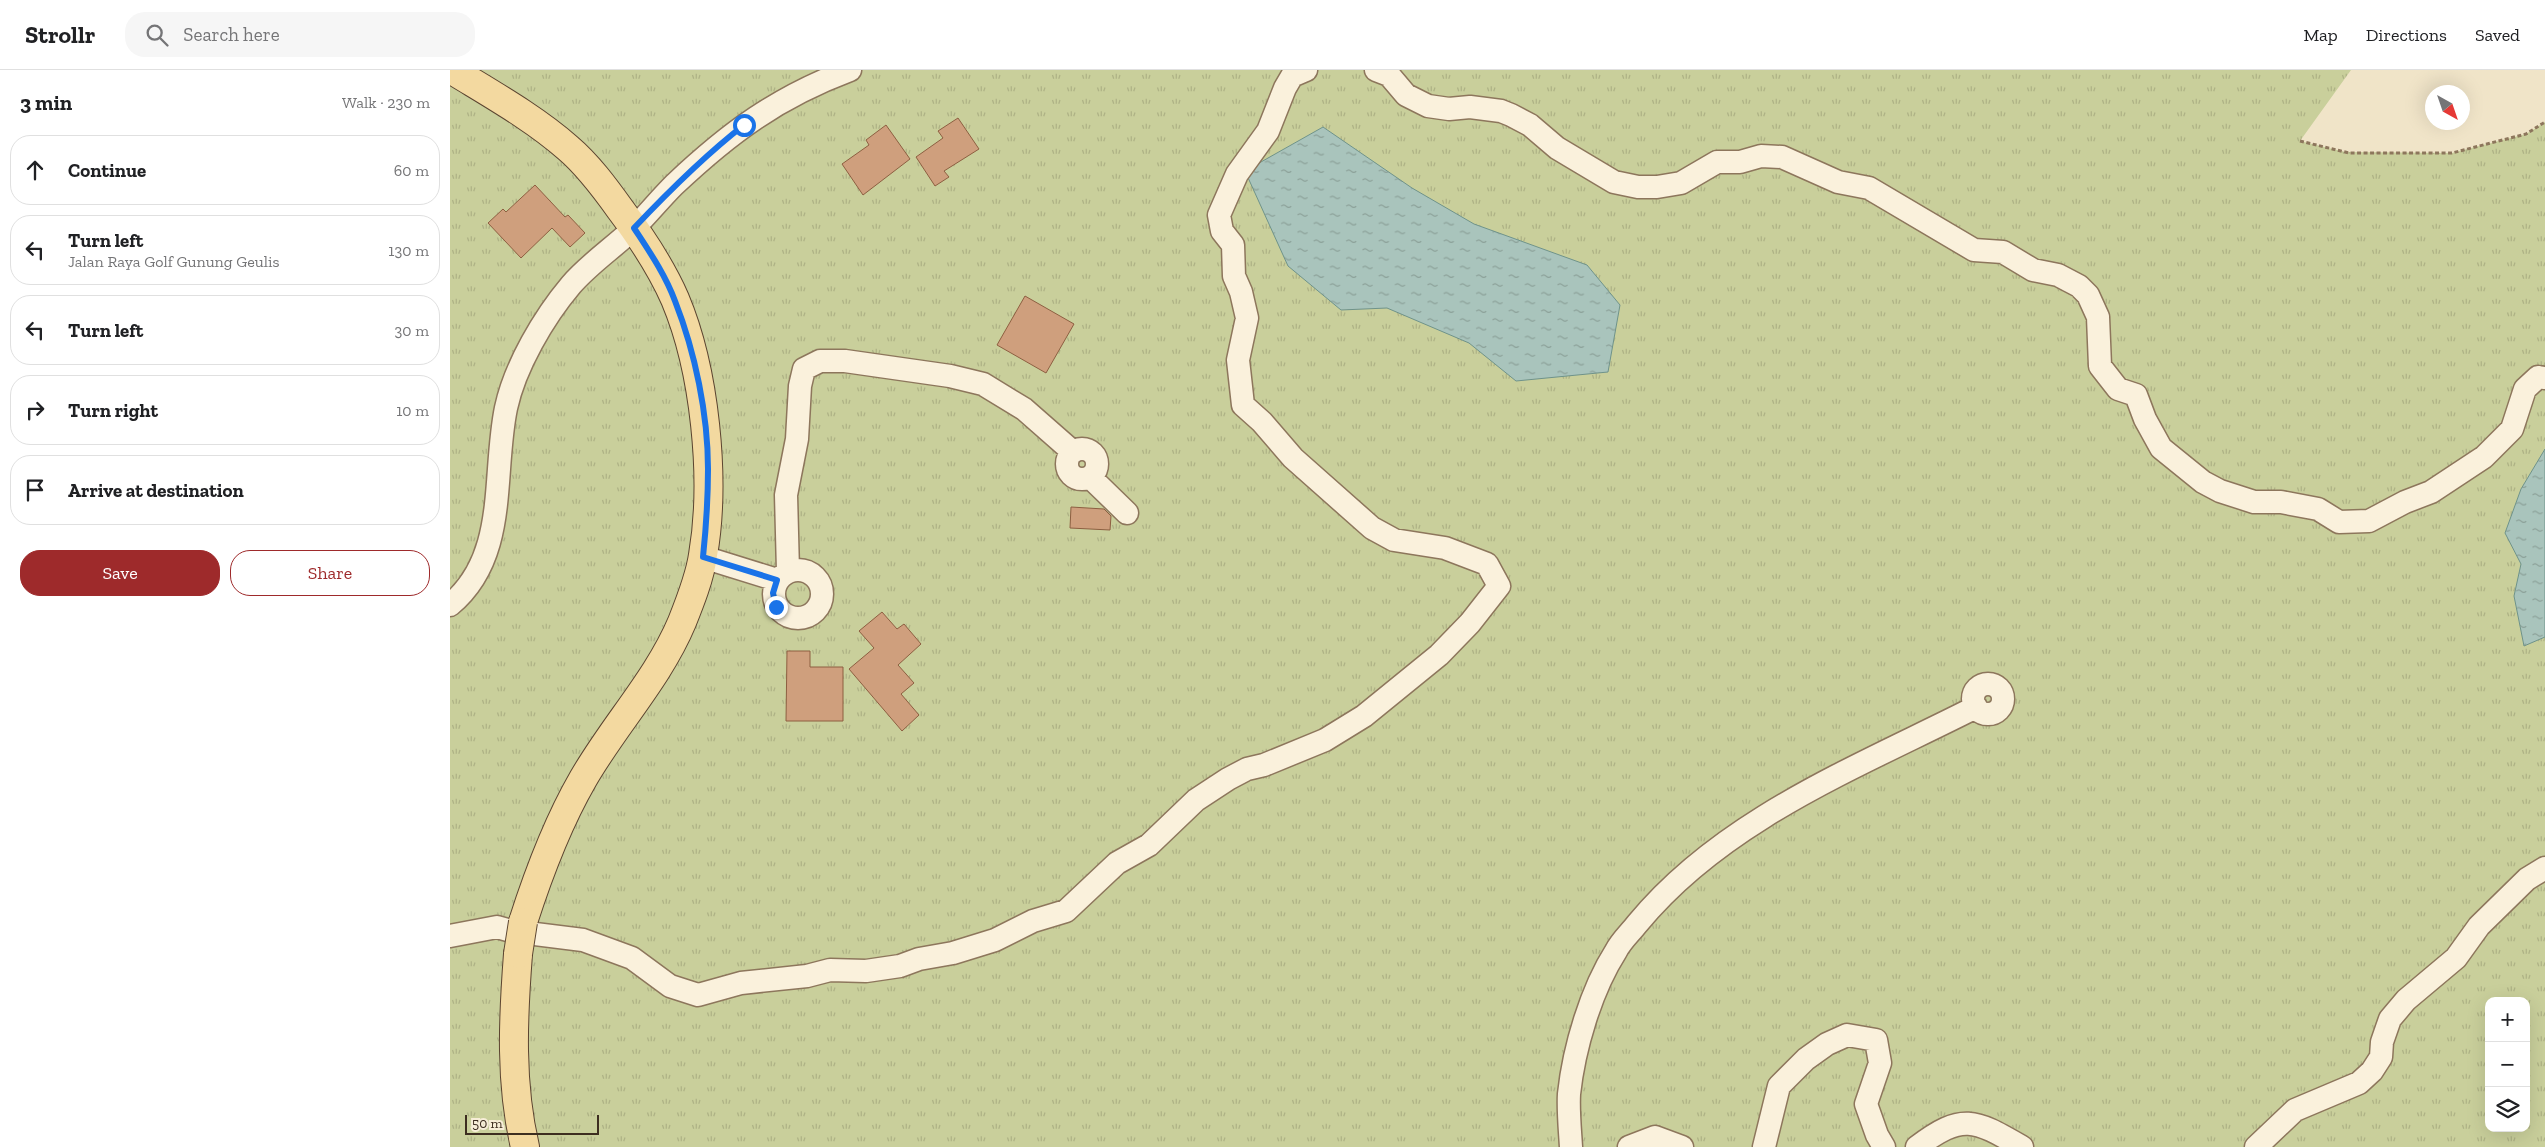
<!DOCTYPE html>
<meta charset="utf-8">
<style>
body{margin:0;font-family:"Zilla Slab",serif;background:#f6f6f6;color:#202124}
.controls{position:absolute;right:15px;bottom:15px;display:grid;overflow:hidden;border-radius:10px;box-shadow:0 5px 20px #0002}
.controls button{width:45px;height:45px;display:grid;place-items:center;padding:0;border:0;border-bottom:1px solid #e0e0e0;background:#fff;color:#202124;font:25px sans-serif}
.compass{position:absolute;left:1975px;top:15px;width:45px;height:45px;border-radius:50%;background:#fff;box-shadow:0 5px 20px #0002;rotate:140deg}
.scale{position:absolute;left:15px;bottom:12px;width:134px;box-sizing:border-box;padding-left:5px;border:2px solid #3d2e20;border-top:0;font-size:14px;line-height:18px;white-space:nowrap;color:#3d2e20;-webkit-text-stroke:4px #f7eed8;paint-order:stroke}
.stop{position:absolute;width:15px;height:15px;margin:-11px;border:4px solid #1a73e8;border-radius:50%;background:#fff}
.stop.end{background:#1a73e8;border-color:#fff;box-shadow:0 1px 5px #0008}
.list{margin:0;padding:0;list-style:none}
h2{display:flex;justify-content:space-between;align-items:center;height:65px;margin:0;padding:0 20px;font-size:21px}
h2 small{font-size:16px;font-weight:400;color:#757577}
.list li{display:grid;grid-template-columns:32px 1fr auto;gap:15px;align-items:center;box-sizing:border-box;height:70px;margin:0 10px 10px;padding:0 10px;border:1px solid #e0e0e0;border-radius:20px}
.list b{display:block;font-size:19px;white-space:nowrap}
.list p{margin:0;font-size:16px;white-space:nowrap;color:#757577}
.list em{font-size:16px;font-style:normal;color:#757577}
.actions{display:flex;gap:10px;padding:15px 20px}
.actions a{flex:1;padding:11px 0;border:1px solid #9e2a2b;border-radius:20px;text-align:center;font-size:18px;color:#9e2a2b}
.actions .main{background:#9e2a2b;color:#fff}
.icon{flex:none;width:28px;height:28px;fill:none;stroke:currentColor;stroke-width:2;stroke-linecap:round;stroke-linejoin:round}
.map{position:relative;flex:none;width:2095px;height:1077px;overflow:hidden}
header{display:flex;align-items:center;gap:30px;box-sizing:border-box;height:70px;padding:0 25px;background:#fff;border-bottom:1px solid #e0e0e0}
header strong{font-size:24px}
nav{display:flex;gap:28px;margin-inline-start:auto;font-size:18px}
.search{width:350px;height:45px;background:#f6f6f6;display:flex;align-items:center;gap:12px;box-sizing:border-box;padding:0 18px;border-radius:20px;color:#757577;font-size:19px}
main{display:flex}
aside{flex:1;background:#fff}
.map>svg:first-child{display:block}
.grass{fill:url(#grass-tufts);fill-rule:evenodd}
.water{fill:url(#water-ripples);stroke:#6f938a}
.building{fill:#cf9f7d;stroke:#8d5f41}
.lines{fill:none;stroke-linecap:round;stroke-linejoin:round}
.minor-casing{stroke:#8d765c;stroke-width:25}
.major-casing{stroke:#5b4430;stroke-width:30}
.path{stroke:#8d765c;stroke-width:3;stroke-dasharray:4 2.5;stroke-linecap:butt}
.minor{stroke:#faf1dc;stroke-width:22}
.major{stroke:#f3d9a0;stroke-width:28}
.major-bridge-casing{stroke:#5b4430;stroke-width:30;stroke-linecap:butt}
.major-bridge{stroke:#f3d9a0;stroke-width:28}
.route{stroke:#1a73e8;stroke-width:6}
</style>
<header>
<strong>Strollr</strong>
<div class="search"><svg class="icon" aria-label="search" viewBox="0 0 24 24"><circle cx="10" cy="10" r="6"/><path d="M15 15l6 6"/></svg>Search here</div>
<nav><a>Map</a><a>Directions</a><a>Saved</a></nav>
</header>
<main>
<aside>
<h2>3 min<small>Walk · 230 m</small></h2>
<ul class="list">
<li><svg class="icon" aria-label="ahead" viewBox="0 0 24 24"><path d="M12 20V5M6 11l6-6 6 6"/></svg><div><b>Continue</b></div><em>60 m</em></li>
<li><svg class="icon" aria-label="left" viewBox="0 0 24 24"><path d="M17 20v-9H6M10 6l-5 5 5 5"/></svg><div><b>Turn left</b><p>Jalan Raya Golf Gunung Geulis</p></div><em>130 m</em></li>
<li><svg class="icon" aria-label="left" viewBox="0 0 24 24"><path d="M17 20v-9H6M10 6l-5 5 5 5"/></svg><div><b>Turn left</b></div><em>30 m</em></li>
<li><svg class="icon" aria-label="right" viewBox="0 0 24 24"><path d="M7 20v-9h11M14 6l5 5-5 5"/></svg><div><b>Turn right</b></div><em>10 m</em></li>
<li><svg class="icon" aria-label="arrive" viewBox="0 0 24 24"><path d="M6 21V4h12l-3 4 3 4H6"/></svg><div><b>Arrive at destination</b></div></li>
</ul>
<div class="actions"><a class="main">Save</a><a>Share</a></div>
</aside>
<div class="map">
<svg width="2095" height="1077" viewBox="0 0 2095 1077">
<defs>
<pattern id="grass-tufts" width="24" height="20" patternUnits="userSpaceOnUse" patternTransform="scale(1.25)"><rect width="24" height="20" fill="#c9cf9b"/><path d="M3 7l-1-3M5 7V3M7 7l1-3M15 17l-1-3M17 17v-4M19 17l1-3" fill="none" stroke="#aeb285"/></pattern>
<pattern id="water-ripples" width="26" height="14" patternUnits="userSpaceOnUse" patternTransform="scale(1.25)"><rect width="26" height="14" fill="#a9c4bc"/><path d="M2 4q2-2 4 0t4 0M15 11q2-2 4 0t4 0" fill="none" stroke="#8ba098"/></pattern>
</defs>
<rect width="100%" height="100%" fill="#f0e4c8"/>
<path class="grass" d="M0 0H1901L1850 71 1895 82 2002 83 2076 64 2095 52V1077H0ZM2039 931H2076V1058H2039Z"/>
<path class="water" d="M873 57 962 118 1024 154 1137 195 1170 235 1158 302 1066 311 1019 273 937 238 891 240 838 196 795 101Z
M2095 379V567L2074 576 2064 526 2071 494 2055 463 2071 419Z"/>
<path class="building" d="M508 48 529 79 494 101 499 107 485 116 466 87 493 68 488 61Z
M436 55 460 89 413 125 392 94 419 75 416 70Z
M85 115 115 147 118 145 135 163 120 177 102 158 71 188 38 153 53 139 56 142Z
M575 226 624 254 596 303 547 275Z
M621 437 654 439 661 446 660 460 620 458Z
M432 542 447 559 454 554 471 574 448 595 464 613 451 624 469 645 452 661 399 599 424 578 409 561Z
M337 581H360V597H393V651H336Z"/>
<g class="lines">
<defs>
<path id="minor" d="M926 0 939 5 956 25 978 36 999 39 1020 37 1051 41 1061 45 1080 55 1107 78 1164 112 1188 117H1207L1231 113 1267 92H1290L1311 86 1332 87 1388 112 1419 118 1524 180 1553 182 1583 200 1608 205 1629 216 1638 225 1648 247 1650 296 1668 319 1686 325 1695 349 1711 378 1753 412 1770 421 1804 432H1831L1868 439 1889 452 1919 451 1955 432 1981 422 2034 387 2062 359 2075 319 2088 307 2095 308
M617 394a15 15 0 1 1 30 0a15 15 0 1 1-30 0Z
M640 407 677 443
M253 487 327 510
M324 524a24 24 0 1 1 48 0a24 24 0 1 1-48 0Z
M338 501 336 425 347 369 350 316 354 299 370 291H395L500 306 533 314 574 339 623 382
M0 535C59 486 42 405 56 338 65 296 94 247 121 215 139 194 163 178 183 159 197 145 210 129 224 115 280 62 328 27 400 0
M1523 629a15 15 0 1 1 30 0a15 15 0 1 1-30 0Z
M0 866 47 857 61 861 133 870 182 888 220 916 248 925 291 913 357 906 380 900 416 901 450 896 469 889 503 883 545 870 583 851 616 841 667 793 699 775 746 730 778 709 797 699 814 695 875 670 914 646 989 585 1020 553 1049 516 1037 494 995 478 944 470 922 458 843 388 812 352 793 335 788 290 797 248 791 222 784 206 783 175 772 161 769 145 787 104 818 61 835 18 842 6 856 0
M1121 1077C1120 1060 1118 1041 1119 1024 1124 978 1141 920 1166 881 1171 871 1180 863 1187 854 1273 749 1408 697 1526 637
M1179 1077 1205 1067 1232 1077
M1314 1077 1329 1016 1356 989 1377 974 1397 965 1426 970 1430 993 1416 1034 1427 1065 1434 1077
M1467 1077C1513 1042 1525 1050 1572 1077
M1806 1077 1845 1040 1909 1013 1922 1001 1931 987 1932 972 1940 949 1956 930 2006 888 2029 856 2077 809 2095 798"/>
<path id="major" d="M2 0C41 24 84 48 118 78 138 95 155 118 170 139 191 167 211 197 225 229 255 300 266 409 253 485 250 507 240 532 232 552 208 609 164 655 133 709 107 754 89 802 73 852
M68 884C63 949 60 1013 75 1077"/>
</defs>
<use href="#minor" class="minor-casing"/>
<use href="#major" class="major-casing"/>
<path class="path" d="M1850 71 1899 83H2002L2076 64 2095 52"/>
<use href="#minor" class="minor"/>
<use href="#major" class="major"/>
<defs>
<path id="major-bridge" d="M68 884 73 852"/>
</defs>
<use href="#major-bridge" class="major-bridge-casing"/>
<use href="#major-bridge" class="major-bridge"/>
</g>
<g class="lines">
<path class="route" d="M294 55C254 86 219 121 184 158 199 181 215 204 225 231 245 282 258 344 258 399 258 428 256 458 253 487L327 510 323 523 326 537"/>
</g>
</svg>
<div class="controls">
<button>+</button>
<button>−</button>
<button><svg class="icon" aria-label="layers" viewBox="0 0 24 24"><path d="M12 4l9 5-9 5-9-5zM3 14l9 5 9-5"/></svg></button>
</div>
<svg class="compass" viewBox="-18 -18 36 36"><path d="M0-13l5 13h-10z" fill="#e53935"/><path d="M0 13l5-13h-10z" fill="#757577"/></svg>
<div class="scale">50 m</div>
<div class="stop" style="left:294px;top:55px"></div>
<div class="stop end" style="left:326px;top:537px"></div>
</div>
</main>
